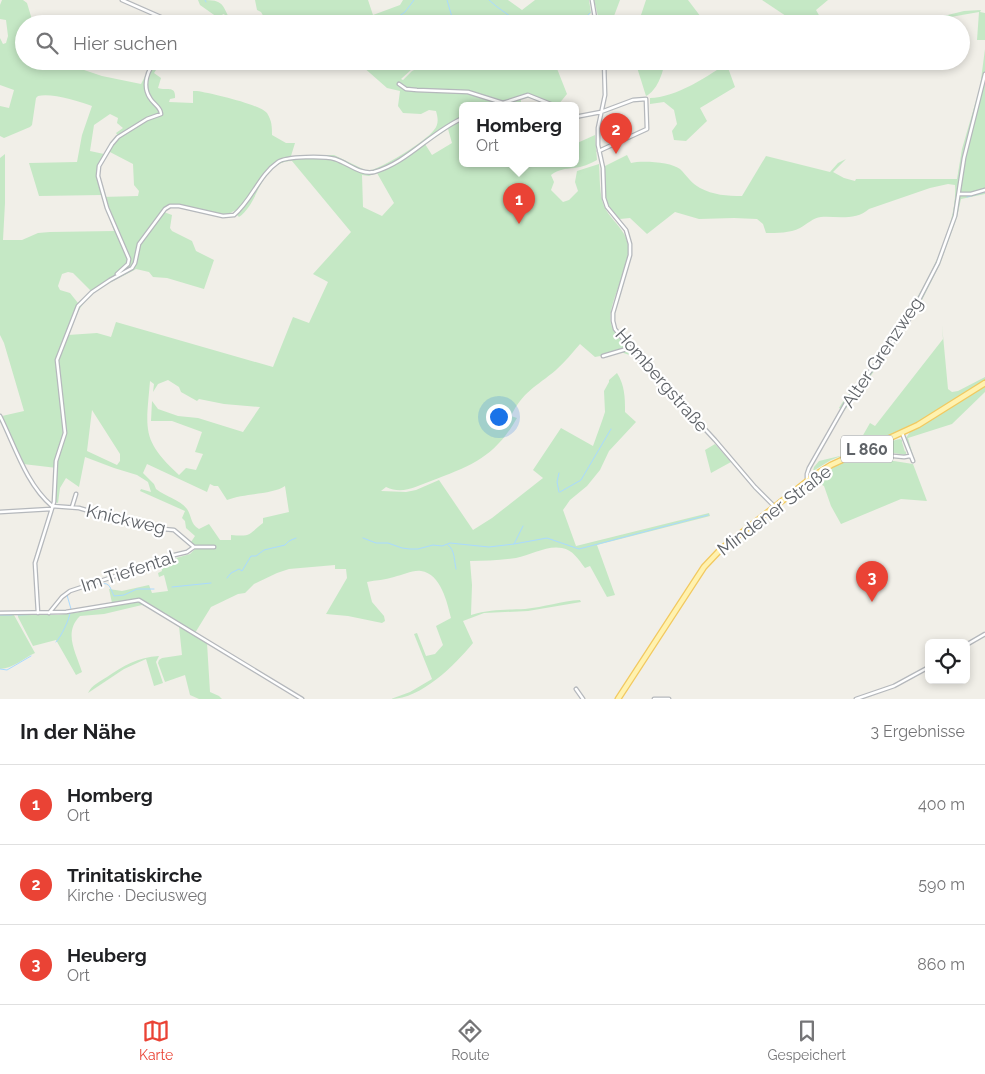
<!DOCTYPE html>
<html lang="de">
<meta charset="utf-8">
<style>
body{margin:0;font-family:Raleway,sans-serif;background:#f6f6f6;color:#202124}
.controls{position:absolute;right:15px;bottom:15px;display:grid;overflow:hidden;border-radius:8px;box-shadow:0 2px 8px #0003}
.controls button{width:45px;height:45px;display:grid;place-items:center;padding:0;border:0;border-bottom:1px solid #e0e0e0;background:#fff;color:#202124;font:25px sans-serif}
.you{position:absolute;left:498px;top:416px;width:18px;height:18px;margin:-12px;border:4px solid #fff;border-radius:50%;background:#1a73e8;box-shadow:0 0 0 8px #1a73e833}
.badge{display:grid;place-items:center;width:32px;height:32px;border-radius:50%;background:#ea4335;color:#fff;font-size:16px;font-weight:700}
.pin{position:absolute;translate:-50% -41px;filter:drop-shadow(0 1px 2px #0008)}
.pin::after{content:'';position:absolute;top:26px;width:18px;height:15px;background:inherit;clip-path:polygon(0 0,100% 0,50% 100%)}
.popup{position:absolute;left:459px;top:102px;width:120px;height:65px;box-sizing:border-box;display:grid;place-content:center;border-radius:8px;background:#fff;filter:drop-shadow(0 1px 4px #0005);font-size:16px;white-space:nowrap;color:#757577}
.popup b{font-size:19px;color:#202124}
.popup::after{content:'';position:absolute;left:50%;top:100%;margin-left:-10px;border:10px solid transparent;border-top-color:#fff}
.list{margin:0;padding:0;list-style:none}
h2{display:flex;justify-content:space-between;align-items:center;height:65px;margin:0;padding:0 20px;font-size:21px}
h2 small{font-size:16px;font-weight:400;color:#757577}
.list li{display:grid;grid-template-columns:32px 1fr auto;gap:15px;align-items:center;box-sizing:border-box;height:80px;padding:0 20px;border-top:1px solid #e0e0e0}
.list b{display:block;font-size:19px;white-space:nowrap}
.list p{margin:0;font-size:16px;white-space:nowrap;color:#757577}
.list em{font-size:16px;font-style:normal;color:#757577}
.icon{flex:none;width:28px;height:28px;fill:none;stroke:currentColor;stroke-width:2;stroke-linecap:round;stroke-linejoin:round}
.map{position:relative;flex:none;width:985px;height:699px;overflow:hidden}
.search{position:absolute;background:#fff;box-shadow:0 2px 8px #0003;left:15px;right:15px;top:15px;height:55px;display:flex;align-items:center;gap:12px;box-sizing:border-box;padding:0 18px;border-radius:28px;color:#757577;font-size:19px}
.sheet{height:305px;background:#fff}
nav{display:flex;justify-content:space-around;align-items:center;box-sizing:border-box;height:70px;border-top:1px solid #e0e0e0;background:#fff;font-size:14px;color:#757577}
nav a{display:grid;justify-items:center;gap:2px}
nav .on{color:#ea4335}
.map>svg:first-child{display:block}
.green{fill:#c5e8c5;fill-rule:evenodd}
.lines{fill:none;stroke-linecap:round;stroke-linejoin:round}
.stream{stroke:#aadaff;stroke-width:1}
.minor-casing{stroke:#b5b8bc;stroke-width:5}
.primary-casing{stroke:#f2c960;stroke-width:7}
.minor{stroke:#fff;stroke-width:2.5}
.primary{stroke:#fff2af;stroke-width:4.5}
.labels{text-anchor:middle;dominant-baseline:central;stroke-width:4.5;stroke-linejoin:round;paint-order:stroke}
.shield{fill:#fff;stroke:#8f9295;stroke-width:1}
.shield-label{font-size:16px;font-weight:bold;fill:#5f6368}
.street-label{font-size:18px;fill:#5f6368;stroke:#fff}
</style>
<div class="map">
<svg width="985" height="699" viewBox="0 0 985 699">
<rect width="100%" height="100%" fill="#f1efe8"/>
<path class="green" d="M2 0H23L27 3 33 23 24 24V61H36V66L81 69 102 76 141 84 152 63 160 61V64L154 73 161 78 158 88C167 91 176 85 175 98L170 99 169 102 193 103V91H197C210 93 259 104 267 113 272 121 272 127 272 135L286 143H295L291 156 334 155 367 171C380 170 426 141 434 130 439 124 438 118 436 111L429 110 421 114 403 113 398 106 400 91 387 88 362 66V61H428L412 69 401 79 403 80 412 71 433 61H554L567 94 558 105C544 105 534 95 521 99V105H463V163H575V144L595 135 597 160C590 164 582 167 574 168 565 169 559 169 551 175L554 182 551 190 563 202 569 200 578 191 575 182 577 171 599 164C600 177 599 194 604 206 611 221 625 228 628 245 631 270 604 307 612 327 616 337 627 346 634 354L632 356 621 352 595 357 580 344C572 353 565 362 556 370 537 386 522 392 511 416L517 418C495 457 471 466 431 481 416 486 403 495 386 487L381 491 406 492 416 490 439 480 473 530 492 518 543 478 533 470 561 428 593 446 602 421 605 412 604 391 609 382V380L617 373C625 386 625 398 625 412L636 422 609 451 600 470 587 486 570 500 563 510 576 546 709 513 710 516 597 545 615 595 607 597 590 566 585 568C578 559 573 550 562 548 547 545 531 555 516 558 501 560 485 561 470 561L472 585 471 615C491 609 505 610 525 609 544 607 562 601 580 600L581 602 528 611 484 613 463 621 473 643C455 665 421 699 391 699L410 692 432 679 414 634 417 633 426 656 435 654 443 645 436 626 451 618C447 602 441 574 421 571 412 570 403 575 394 577 385 580 376 580 367 582L372 602 384 616 385 621 382 623 348 616 326 614 347 578 346 569H335V565L289 569 277 573 254 584 245 593 238 594 211 607 195 633 145 601 132 599 112 603 109 589 122 591 149 585 152 593 168 591 164 575 159 577 158 573 162 571 160 562 168 558 169 560 190 554 195 549 191 542 195 536 186 528 185 521 182 518 185 511 140 491 141 489 151 492 148 482 137 475 114 468 85 457 79 487 66 478 60 488 58 503 55 502 57 468 23 464 2 416 24 411 4 343 0 335V158L5 154V203L3 240H22L38 233 50 232 114 231 102 197 138 196 139 191 134 185 133 164 108 151 119 137 116 133 123 128 117 123 118 118 110 114 94 125 90 151 104 154C95 168 98 180 102 195L39 196 29 163 77 162 82 135 92 106C78 101 52 93 38 96L36 98 32 125 30 127 4 138 0 136V106L9 108 14 90 0 85V38L3 44 6 43 8 36 6 20 0 19V5ZM448 129 452 143 432 155 425 144ZM292 161 351 232 313 274 328 282 309 323 293 317 273 367 116 322 111 337 97 333 68 335C84 290 98 290 136 269L149 272 153 277 167 278 204 289 214 260 196 251 192 241 172 231 170 228 172 215 161 211 172 204 226 215 240 208 242 209 237 215 239 217C260 203 259 162 292 161ZM377 173 394 203 382 216 363 207 362 175 369 176ZM68 272 73 273 91 291 78 303 70 293 60 290 58 286 62 274ZM168 380 179 387 181 392 197 401 199 399 224 404 260 407 243 432 198 418 178 416 158 409 152 401 151 421H172L202 432 195 452 203 454 196 470 186 468 179 475C141 440 146 430 150 381L154 384 153 392 158 384ZM92 410 120 454V461L117 465 87 451ZM147 464 207 492 210 484 214 486H218L227 500C244 493 272 495 285 486L289 512 263 518V523C248 534 253 537 231 535V540H220L209 524 199 529C190 524 192 516 187 509 179 499 166 497 156 489L154 484 143 473Z
M198 0C223 0 221 1 231 22L229 21 224 14 217 17 200 5Z
M255 0H368L373 15 400 5 403 0H508L522 10 535 0H589L591 13 580 24H477L471 20 467 24H300L290 19H265L261 12 257 10Z
M594 0H620L611 24H600Z
M646 0H688L704 21 696 24H638Z
M762 0H828L816 10 824 24H798Z
M981 10 980 12 985 13V40H977L979 12 911 24 964 11Z
M985 49V194L961 199 957 217 940 264 921 302 894 345 844 411 839 408C846 396 856 386 865 375 899 331 959 242 955 185L948 184 930 188 869 209C856 221 836 216 821 217 813 218 807 224 800 228 790 233 777 233 766 233L763 224 757 219 734 218 699 219 675 212 647 234 630 218 620 219C600 200 606 191 605 166L627 155 631 163C641 160 672 162 680 169 687 176 691 183 700 188 713 195 727 196 742 196L766 156 830 172 838 163 846 159 833 172 844 178 855 181 856 179H957L962 149 980 87Z
M635 61H665C663 73 657 91 646 96Z
M730 61H733L727 65 735 87 700 108 707 121 686 141 674 140 672 131 677 124 674 110 664 102 650 104V98C675 98 709 76 730 61Z
M942 325 948 389 952 392 958 391 985 377V392L952 424 908 438 914 459 906 438 910 432 911 427 889 437 887 435 869 443V445L831 460 813 471 814 467 819 461 844 455 864 444 862 437 870 423 875 426 943 339Z
M900 439 902 440V442L905 452 906 451V455L888 452 872 453 870 454V459H881L913 464 927 501 901 499 841 524 831 506 824 486 813 480C828 468 882 442 900 439Z
M715 444 731 462 711 473 705 450Z
M134 601H139L149 606V608L142 605 104 614 80 616C63 633 76 652 82 672L76 675 56 640 33 646 18 617V615H58L102 609Z
M0 615H14L35 653C22 659 14 668 0 669Z
M179 626 207 643 210 692 219 696 222 699H199L190 695 185 675 165 682 158 663 159 660 162 658 182 655Z
M159 656 156 662 163 683 154 686 146 659 124 669 88 693C92 685 99 682 107 677 123 666 138 657 159 656Z"/>
<g class="lines">
<path class="stream" d="M205 0 206 2
M447 0 452 17
M489 0C498 9 510 15 520 24
M393 24 395 19 405 12 414 0
M579 24 590 13
M967 197 985 192
M559 492 557 482 559 473
M560 492 581 480 611 429
M363 538 376 543H388L402 548 410 549H418L433 545 442 546 450 543 489 547 514 544 523 526
M514 544 547 538 579 549 708 515
M448 545C455 550 454 560 456 569
M227 578 231 573 239 569 242 571 251 556H256L264 550 285 545 289 541 296 538
M97 584C110 582 109 585 114 596L124 595 137 589H154
M172 587 211 583
M67 595 71 609
M0 615H12
M18 615 70 613C69 620 61 637 56 642
M0 669 7 670 31 656"/>
<defs>
<path id="minor" d="M122 0 172 22 182 24
M592 0 596 24
M604 61 605 95 598 128V145L603 168 604 198 607 207 626 230 630 244V255L613 313V321L615 329 630 348 715 440 755 487 774 506
M399 84 406 89 417 90 468 92 503 103 528 95 553 105
M575 117 601 112 633 100 646 99 647 129 599 151
M959 194H971L985 190
M117 274 128 264 129 259 107 208 98 176 99 166 112 144 118 137 147 119 161 114C161 107 153 104 150 98 142 86 147 69 157 61
M603 356 630 348
M0 416C15 446 26 484 52 506
M902 433 913 461
M871 456 873 454 904 457 910 456
M807 480V474L809 468 846 403 907 323 938 263 955 216 964 158 985 74
M52 506 79 508 113 518 134 521 152 528 174 530 194 547
M72 507 76 494
M0 512 51 509
M0 613 66 612 139 600 302 699
M38 613 35 563 54 502 56 461 65 433 57 360 78 306 92 292 110 280 132 268 135 263 139 244 165 209 170 206H179L223 216 234 215C252 200 259 175 278 162 286 156 325 156 335 159 348 163 360 175 374 172 407 163 431 132 463 118
M49 613 62 597 70 591 155 563 166 557 187 552 194 547H214
M966 645 985 634
M576 689 583 699
M654 699H669
M856 699 894 686 929 667"/>
<path id="primary" d="M618 699 704 567 721 549 815 475 831 465 918 425 985 383"/>
</defs>
<use href="#minor" class="minor-casing"/>
<use href="#primary" class="primary-casing"/>
<use href="#minor" class="minor"/>
<use href="#primary" class="primary"/>
</g>
<g class="labels">
<rect class="shield" x="841" y="435.5" width="52" height="27" rx="4"/>
<g class="shield-label">
<text x="867" y="449">L 860</text>
</g>
<g class="street-label">
<text transform="translate(882 352) rotate(-56)">Alter Grenzweg</text>
<text transform="translate(662 380) rotate(49)">Hombergstraße</text>
<text transform="translate(774 510) rotate(-37)">Mindener Straße</text>
<text transform="translate(126 519) rotate(13)">Knickweg</text>
<text transform="translate(128 571) rotate(-18)">Im Tiefental</text>
</g>
</g>
</svg>
<div class="controls">
<button><svg class="icon" aria-label="locate" viewBox="0 0 24 24"><circle cx="12" cy="12" r="6"/><path d="M12 2v4M12 18v4M2 12h4M18 12h4"/></svg></button>
</div>
<div class="you"></div>
<div class="pin badge" style="left:519px;top:224px">1</div>
<div class="popup"><b>Homberg</b>Ort</div>
<div class="pin badge" style="left:616px;top:154px">2</div>
<div class="pin badge" style="left:872px;top:602px">3</div>
<div class="search"><svg class="icon" aria-label="search" viewBox="0 0 24 24"><circle cx="10" cy="10" r="6"/><path d="M15 15l6 6"/></svg>Hier suchen</div>
</div>
<section class="sheet">
<h2>In der Nähe<small>3 Ergebnisse</small></h2>
<ul class="list">
<li><span class="badge">1</span><div><b>Homberg</b><p>Ort</p></div><em>400 m</em></li>
<li><span class="badge">2</span><div><b>Trinitatiskirche</b><p>Kirche · Deciusweg</p></div><em>590 m</em></li>
<li><span class="badge">3</span><div><b>Heuberg</b><p>Ort</p></div><em>860 m</em></li>
</ul>
</section>
<nav>
<a class="on"><svg class="icon" aria-label="map" viewBox="0 0 24 24"><path d="M3 6l6-2 6 2 6-2v14l-6 2-6-2-6 2zM9 4v14M15 6v14"/></svg>Karte</a>
<a><svg class="icon" aria-label="directions" viewBox="0 0 24 24"><path d="M12 3l9 9-9 9-9-9zM9 14v-3h6M13 9l2 2-2 2"/></svg>Route</a>
<a><svg class="icon" aria-label="saved" viewBox="0 0 24 24"><path d="M7 4h10v16l-5-4-5 4z"/></svg>Gespeichert</a>
</nav>
